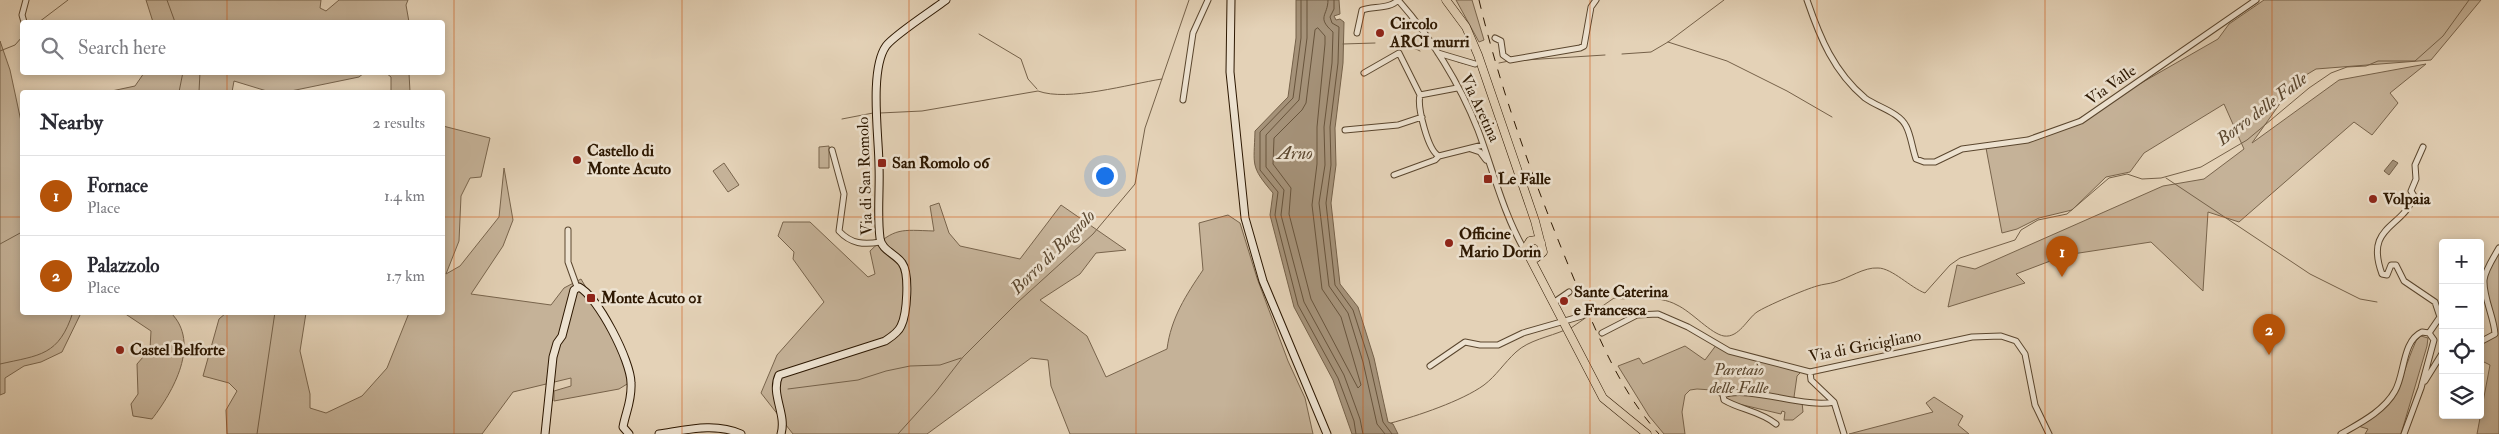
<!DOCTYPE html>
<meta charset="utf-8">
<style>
body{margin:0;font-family:"IM FELL Double Pica",serif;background:#f7f7f7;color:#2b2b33}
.controls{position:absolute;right:15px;bottom:15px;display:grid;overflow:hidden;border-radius:5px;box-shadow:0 2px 8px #0003}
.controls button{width:45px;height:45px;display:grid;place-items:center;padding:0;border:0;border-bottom:1px solid #e1e1e2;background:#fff;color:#2b2b33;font:25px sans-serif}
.you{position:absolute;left:1104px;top:175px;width:18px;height:18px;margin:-12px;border:4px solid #fff;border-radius:50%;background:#1a73e8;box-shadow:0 0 0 8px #1a73e833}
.badge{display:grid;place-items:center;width:32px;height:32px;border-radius:50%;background:#b45309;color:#fff;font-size:16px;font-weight:700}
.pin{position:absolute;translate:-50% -41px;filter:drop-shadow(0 1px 2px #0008)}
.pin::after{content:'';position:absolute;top:26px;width:18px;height:15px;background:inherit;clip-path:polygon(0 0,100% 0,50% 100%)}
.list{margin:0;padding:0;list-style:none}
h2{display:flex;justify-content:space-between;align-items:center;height:65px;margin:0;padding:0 20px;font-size:21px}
h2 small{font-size:16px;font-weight:400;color:#7c7c81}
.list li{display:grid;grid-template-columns:32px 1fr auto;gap:15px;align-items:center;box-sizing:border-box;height:80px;padding:0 20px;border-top:1px solid #e1e1e2}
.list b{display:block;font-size:19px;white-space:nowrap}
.list p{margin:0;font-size:16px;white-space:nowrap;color:#7c7c81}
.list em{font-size:16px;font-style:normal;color:#7c7c81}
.icon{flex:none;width:28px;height:28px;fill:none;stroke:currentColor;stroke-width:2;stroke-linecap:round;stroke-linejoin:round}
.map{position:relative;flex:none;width:2499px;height:434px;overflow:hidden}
.search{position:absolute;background:#fff;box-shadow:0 2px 8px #0003;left:20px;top:20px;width:425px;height:55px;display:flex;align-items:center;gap:12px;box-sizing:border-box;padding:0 18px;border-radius:5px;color:#7c7c81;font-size:19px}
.panel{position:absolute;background:#fff;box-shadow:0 2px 8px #0003;left:20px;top:90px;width:425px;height:225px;border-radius:5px}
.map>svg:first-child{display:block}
.green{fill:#c5b298;stroke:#78644c}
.water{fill:#a59279;stroke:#756149}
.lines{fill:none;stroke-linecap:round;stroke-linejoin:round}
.shore{stroke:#68543c;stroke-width:1}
.stream{stroke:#756149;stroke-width:1}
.street-casing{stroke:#5a462e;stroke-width:7}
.secondary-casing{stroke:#2c1700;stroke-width:9}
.primary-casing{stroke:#2c1700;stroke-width:9}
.street{stroke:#ede2d0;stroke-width:5}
.secondary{stroke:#ede2d0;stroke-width:7}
.primary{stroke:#e4d2b7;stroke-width:8}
.rail{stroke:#2c1700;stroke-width:1;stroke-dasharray:9 9;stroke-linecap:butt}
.grid{fill:none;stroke:#cc4f0a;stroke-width:1;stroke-opacity:0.55}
.poi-dot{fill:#8f2418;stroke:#ede2d0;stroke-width:2}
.labels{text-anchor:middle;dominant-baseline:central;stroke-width:5;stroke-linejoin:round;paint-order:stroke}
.poi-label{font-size:16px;font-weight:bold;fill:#2c1700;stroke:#ede2d0;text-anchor:start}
.street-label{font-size:16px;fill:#2c1700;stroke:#ede2d0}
.park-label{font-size:16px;font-style:italic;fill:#5a462e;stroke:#ede2d0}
.water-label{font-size:18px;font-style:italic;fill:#5c4830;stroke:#ede2d0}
</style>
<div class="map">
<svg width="2499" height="434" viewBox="0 0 2499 434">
<rect width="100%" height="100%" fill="#e4d2b7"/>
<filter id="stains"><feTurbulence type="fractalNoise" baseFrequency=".004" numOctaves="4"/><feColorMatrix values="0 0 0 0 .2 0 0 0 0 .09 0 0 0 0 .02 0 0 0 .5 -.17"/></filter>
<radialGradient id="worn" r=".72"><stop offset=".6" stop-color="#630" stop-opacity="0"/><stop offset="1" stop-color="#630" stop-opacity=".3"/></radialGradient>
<path class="green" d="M146 0H321L320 8 326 11 339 0H408L406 5 409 22H153Z
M1456 0H1472L1484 40 1479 42Z
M2264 0H2481L2431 60 2316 69 2296 81 2252 143 2339 80 2426 64 2390 93 2398 103 2372 135 2354 122 2239 222 2208 212 2203 291 2151 242 2066 255 2016 274 2025 283 1948 307 1957 265 1975 269 2163 186 2204 179 2244 149 2224 104 2144 153 2130 172 2106 177 2072 210 2039 218 2017 229 2002 233 1986 148 2052 134 2218 39 2229 24Z
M0 41 10 70 22 126V312L81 313 62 352 41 362 24 366 5 378V393L0 395Z
M144 73V72L364 73 359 77 286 92H270L234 81 232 92H107L135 86Z
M386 73H409L410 92H391V77Z
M443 126 490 138 481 177 470 178 461 196 459 241 446 274 460 266 499 217 504 168 513 220 503 246 471 294 551 305 564 288 581 279 624 352 632 381 619 389 554 401V391L571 386V378L513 392 482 434H227L226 410 237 391 229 383 203 376 219 319 226 313H306L300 351 310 394V408L326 413 362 396 387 368 409 313 442 312Z
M829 146V168H819V147Z
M724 163 739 185 728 192 713 171Z
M939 203 949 233 960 246 1020 259 1061 205 1126 250 1096 253 1080 274 1040 300 1087 336 1106 377 1167 349C1171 318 1186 295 1203 270L1199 223 1228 215 1240 223 1257 278 1288 361 1305 398 1313 434H1070L1051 386 1048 360 1031 358 927 434H793L761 393 777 355 824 302 793 259 794 252 778 236 783 222H810L868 277 875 274 870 251C895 227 901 230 934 231L930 206Z
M2499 248V434H2477L2490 365 2480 360V342L2495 334 2484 279Z
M124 313H171C201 343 173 392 152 419L133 416 131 404 138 394 137 364 150 349 151 331Z
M2421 336 2428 338 2427 346 2401 434H2365L2368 429 2358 426C2405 399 2396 386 2416 341Z
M1717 344 1729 351 1802 371 1797 376 1794 397 1802 402 1803 412 1793 420H1784L1785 412 1782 411 1781 414 1726 401 1712 390 1697 389 1690 390 1685 395 1682 412 1685 434H1664L1649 416 1618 366 1639 358 1643 364 1685 346 1705 360Z
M1934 397 1963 416 1958 425 1969 434H1849L1933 412 1926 403Z"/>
<path class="water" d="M1296 0H1339L1340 14 1334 16 1336 20 1340 19 1344 22 1343 63 1335 128 1336 165 1331 203 1340 284 1358 307 1374 358 1388 422 1393 424 1398 434H1352L1333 380 1294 307 1270 215 1273 193C1250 166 1254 166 1255 131L1288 97 1296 38Z
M2393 160 2398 163 2389 175 2384 171Z"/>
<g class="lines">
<path class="shore" d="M1301 0V38L1293 98 1260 132V170L1278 192 1275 215 1298 305 1338 378 1354 421 1356 434
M1307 0V38L1299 100 1266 135V167L1284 190 1281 215 1304 302 1344 375 1360 419 1363 434
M1328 0C1328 16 1316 17 1333 32L1332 63 1324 127 1325 165 1319 203 1329 286 1348 313 1363 362 1377 424 1385 434
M1334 0V9L1330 17 1332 23 1339 27 1338 63 1330 127 1331 165 1326 203 1335 285 1353 310 1369 360 1383 422 1392 434
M1318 28 1325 36V44L1317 127V164L1312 205 1322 289 1341 317 1361 385 1358 388 1311 299 1289 214 1291 188 1273 164 1274 138 1302 110 1306 103 1315 30Z"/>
<path class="stream" d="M167 0 175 22
M39 22 68 0
M979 34 1021 59 1028 79 1037 89
M1668 42 1727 61 1787 91 1832 117
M1396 43 1408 45 1420 51
M1343 44 1375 43
M0 51 15 45 22 37
M1622 54 1651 52 1668 42 1724 0
M1525 60 1605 55
M1458 62 1474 66
M1499 63 1509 61
M179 92 183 72
M199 92 200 72
M880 113 922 111 1038 91C1068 102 1129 84 1162 79
M842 119 873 113
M2166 178 2310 274 2360 299 2377 302
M0 244 22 232
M1571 328 1614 298C1635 301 1657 294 1677 305 1692 312 1711 334 1724 336 1739 338 1747 319 1757 312 1766 306 1806 289 1817 286 1823 284 1829 284 1835 282 1849 278 1864 267 1878 268 1892 268 1911 288 1925 293L1950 265 1960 258 2015 240 2021 230 2038 220 2067 214 2109 178 2127 174 2142 179 2161 178 2201 167 2247 140 2309 88 2331 73 2347 67 2366 66 2378 61H2415L2443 36 2469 0
M0 364C40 355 59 356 73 312
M788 389 858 380 886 371 910 366 940 365 961 358
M1391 423C1417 416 1462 401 1484 385 1496 376 1504 363 1516 352 1529 340 1549 337 1565 330
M257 434 275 312
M898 434 935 393 963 357 1018 302 1093 234 1135 184 1145 128 1189 0"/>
<defs>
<path id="street" d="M1807 0C1820 38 1834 72 1865 98 1877 107 1899 112 1906 126 1911 135 1912 148 1916 159L1924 162H1935L1962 149 2028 140 2081 121 2256 0
M24 22 22 15 26 0
M1357 33 1362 10C1373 6 1390 9 1398 0 1431 37 1460 84 1478 130 1493 170 1503 213 1525 251
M1495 38 1501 41 1503 55 1510 60 1580 48 1584 46 1591 7 1596 0
M1438 53 1475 64
M1364 73 1399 53 1420 95C1417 107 1428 151 1439 156
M1420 95 1457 88
M1183 100 1193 33 1208 0
M1345 130 1398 125 1422 117
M2423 147 2415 165 2416 179 2411 191 2414 196C2403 229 2364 225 2382 274L2387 275 2391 265H2396L2404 281 2435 302 2440 317 2429 333
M1471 149 1480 152 1486 160
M832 150 844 194 839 231C851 244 864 245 880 242
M1394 175 1435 160 1439 156 1483 145
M568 230V262L577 287
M1553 303 1569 292
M1602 333 1637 315 1658 314 1688 327 1729 351 1810 372 1972 337 2001 336 2016 341 2025 354 2035 405 2049 434
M2480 342 2495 334C2494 317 2483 297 2484 280 2485 270 2494 257 2499 248
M1430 366 1465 342 1480 345H1498L1523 333 1582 316
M1810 372 1811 380 1834 402 1844 434
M2425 381 2443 352
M1776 424C1760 411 1741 410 1724 400L1723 395C1749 385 1805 409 1834 402
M2341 434C2360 423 2384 411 2395 391 2405 374 2402 341 2422 332L2429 333 2434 340 2421 388 2404 434"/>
<path id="secondary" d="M1231 0 1230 72 1245 218 1263 281 1327 434
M545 434 553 357 557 343 562 336 574 290 579 287C598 297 631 361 631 383 632 401 626 411 623 427L629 434
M659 434C686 430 715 422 741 434
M781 434C787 414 770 394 779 375L885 341C891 337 898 333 901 326 907 314 910 274 902 263 896 254 881 250 880 238 877 215 880 190 879 166 879 138 869 70 886 46 894 35 933 10 946 0"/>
<path id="primary" d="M1446 0 1466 27 1478 55 1535 221 1543 252 1536 258 1528 255 1525 249 1530 241 1536 240 1541 243
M1529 256 1603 398 1647 434"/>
</defs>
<use href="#street" class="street-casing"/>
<use href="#secondary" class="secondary-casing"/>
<use href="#primary" class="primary-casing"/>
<use href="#street" class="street"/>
<use href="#secondary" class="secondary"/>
<use href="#primary" class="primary"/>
<path class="rail" d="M1479 0C1502 96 1536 187 1574 279 1597 333 1619 390 1659 434"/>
</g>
<path class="grid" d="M227 0V22M454 0V434M682 0V434M909 0V434M1136 0V434M1363 0V434M1590 0V434M1817 0V434M2045 0V434M2272 0V434M227 72V92M0 217H22M442 217H2499M227 312V434"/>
<g class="poi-dot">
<circle cx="1380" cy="33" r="5"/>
<circle cx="577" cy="160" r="5"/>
<rect x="877" y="158" width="10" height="10" rx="2.5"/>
<rect x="1483" y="174" width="10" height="10" rx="2.5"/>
<circle cx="2373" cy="199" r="5"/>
<circle cx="1449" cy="243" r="5"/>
<rect x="586" y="293" width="10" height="10" rx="2.5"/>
<circle cx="1564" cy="301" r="5"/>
<circle cx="120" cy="350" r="5"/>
</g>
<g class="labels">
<g class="poi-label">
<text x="1390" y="24">Circolo<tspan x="1390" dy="18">ARCI murri</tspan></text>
<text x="587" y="151">Castello di<tspan x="587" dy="18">Monte Acuto</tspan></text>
<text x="892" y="163">San Romolo 06</text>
<text x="1498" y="179">Le Falle</text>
<text x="2383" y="199">Volpaia</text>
<text x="1459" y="234">Officine<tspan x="1459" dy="18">Mario Dorin</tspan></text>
<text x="1574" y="292">Sante Caterina<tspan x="1574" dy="18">e Francesca</tspan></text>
<text x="601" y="298">Monte Acuto 01</text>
<text x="130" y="350">Castel Belforte</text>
</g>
<g class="street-label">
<text transform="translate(2111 85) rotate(-35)">Via Valle</text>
<text transform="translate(1480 108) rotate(65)">Via Aretina</text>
<text transform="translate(865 176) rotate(-92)">Via di San Romolo</text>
<text transform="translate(1865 346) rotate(-11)">Via di Gricigliano</text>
</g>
<g class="park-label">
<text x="1739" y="370">Paretaio<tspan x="1739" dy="18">delle Falle</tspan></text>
</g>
<g class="water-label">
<text transform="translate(2262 109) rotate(-37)">Borro delle Falle</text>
<text x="1295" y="153">Arno</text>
<text transform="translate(1053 252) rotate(-45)">Borro di Bagnolo</text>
</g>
</g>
<rect width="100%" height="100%" filter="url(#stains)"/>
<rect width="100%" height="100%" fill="url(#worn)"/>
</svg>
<div class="controls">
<button>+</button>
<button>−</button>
<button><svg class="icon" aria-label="locate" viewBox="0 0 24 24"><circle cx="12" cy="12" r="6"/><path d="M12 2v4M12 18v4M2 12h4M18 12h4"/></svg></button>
<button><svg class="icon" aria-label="layers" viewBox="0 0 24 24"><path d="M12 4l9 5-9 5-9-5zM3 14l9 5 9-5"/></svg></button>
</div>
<div class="you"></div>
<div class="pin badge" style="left:2062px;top:277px">1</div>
<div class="pin badge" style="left:2269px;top:355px">2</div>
<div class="search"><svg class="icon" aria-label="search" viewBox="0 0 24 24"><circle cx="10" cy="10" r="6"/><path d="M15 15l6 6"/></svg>Search here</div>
<section class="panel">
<h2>Nearby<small>2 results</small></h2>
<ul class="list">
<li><span class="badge">1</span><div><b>Fornace</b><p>Place</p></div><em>1.4 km</em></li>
<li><span class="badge">2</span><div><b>Palazzolo</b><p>Place</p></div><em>1.7 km</em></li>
</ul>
</section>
</div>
